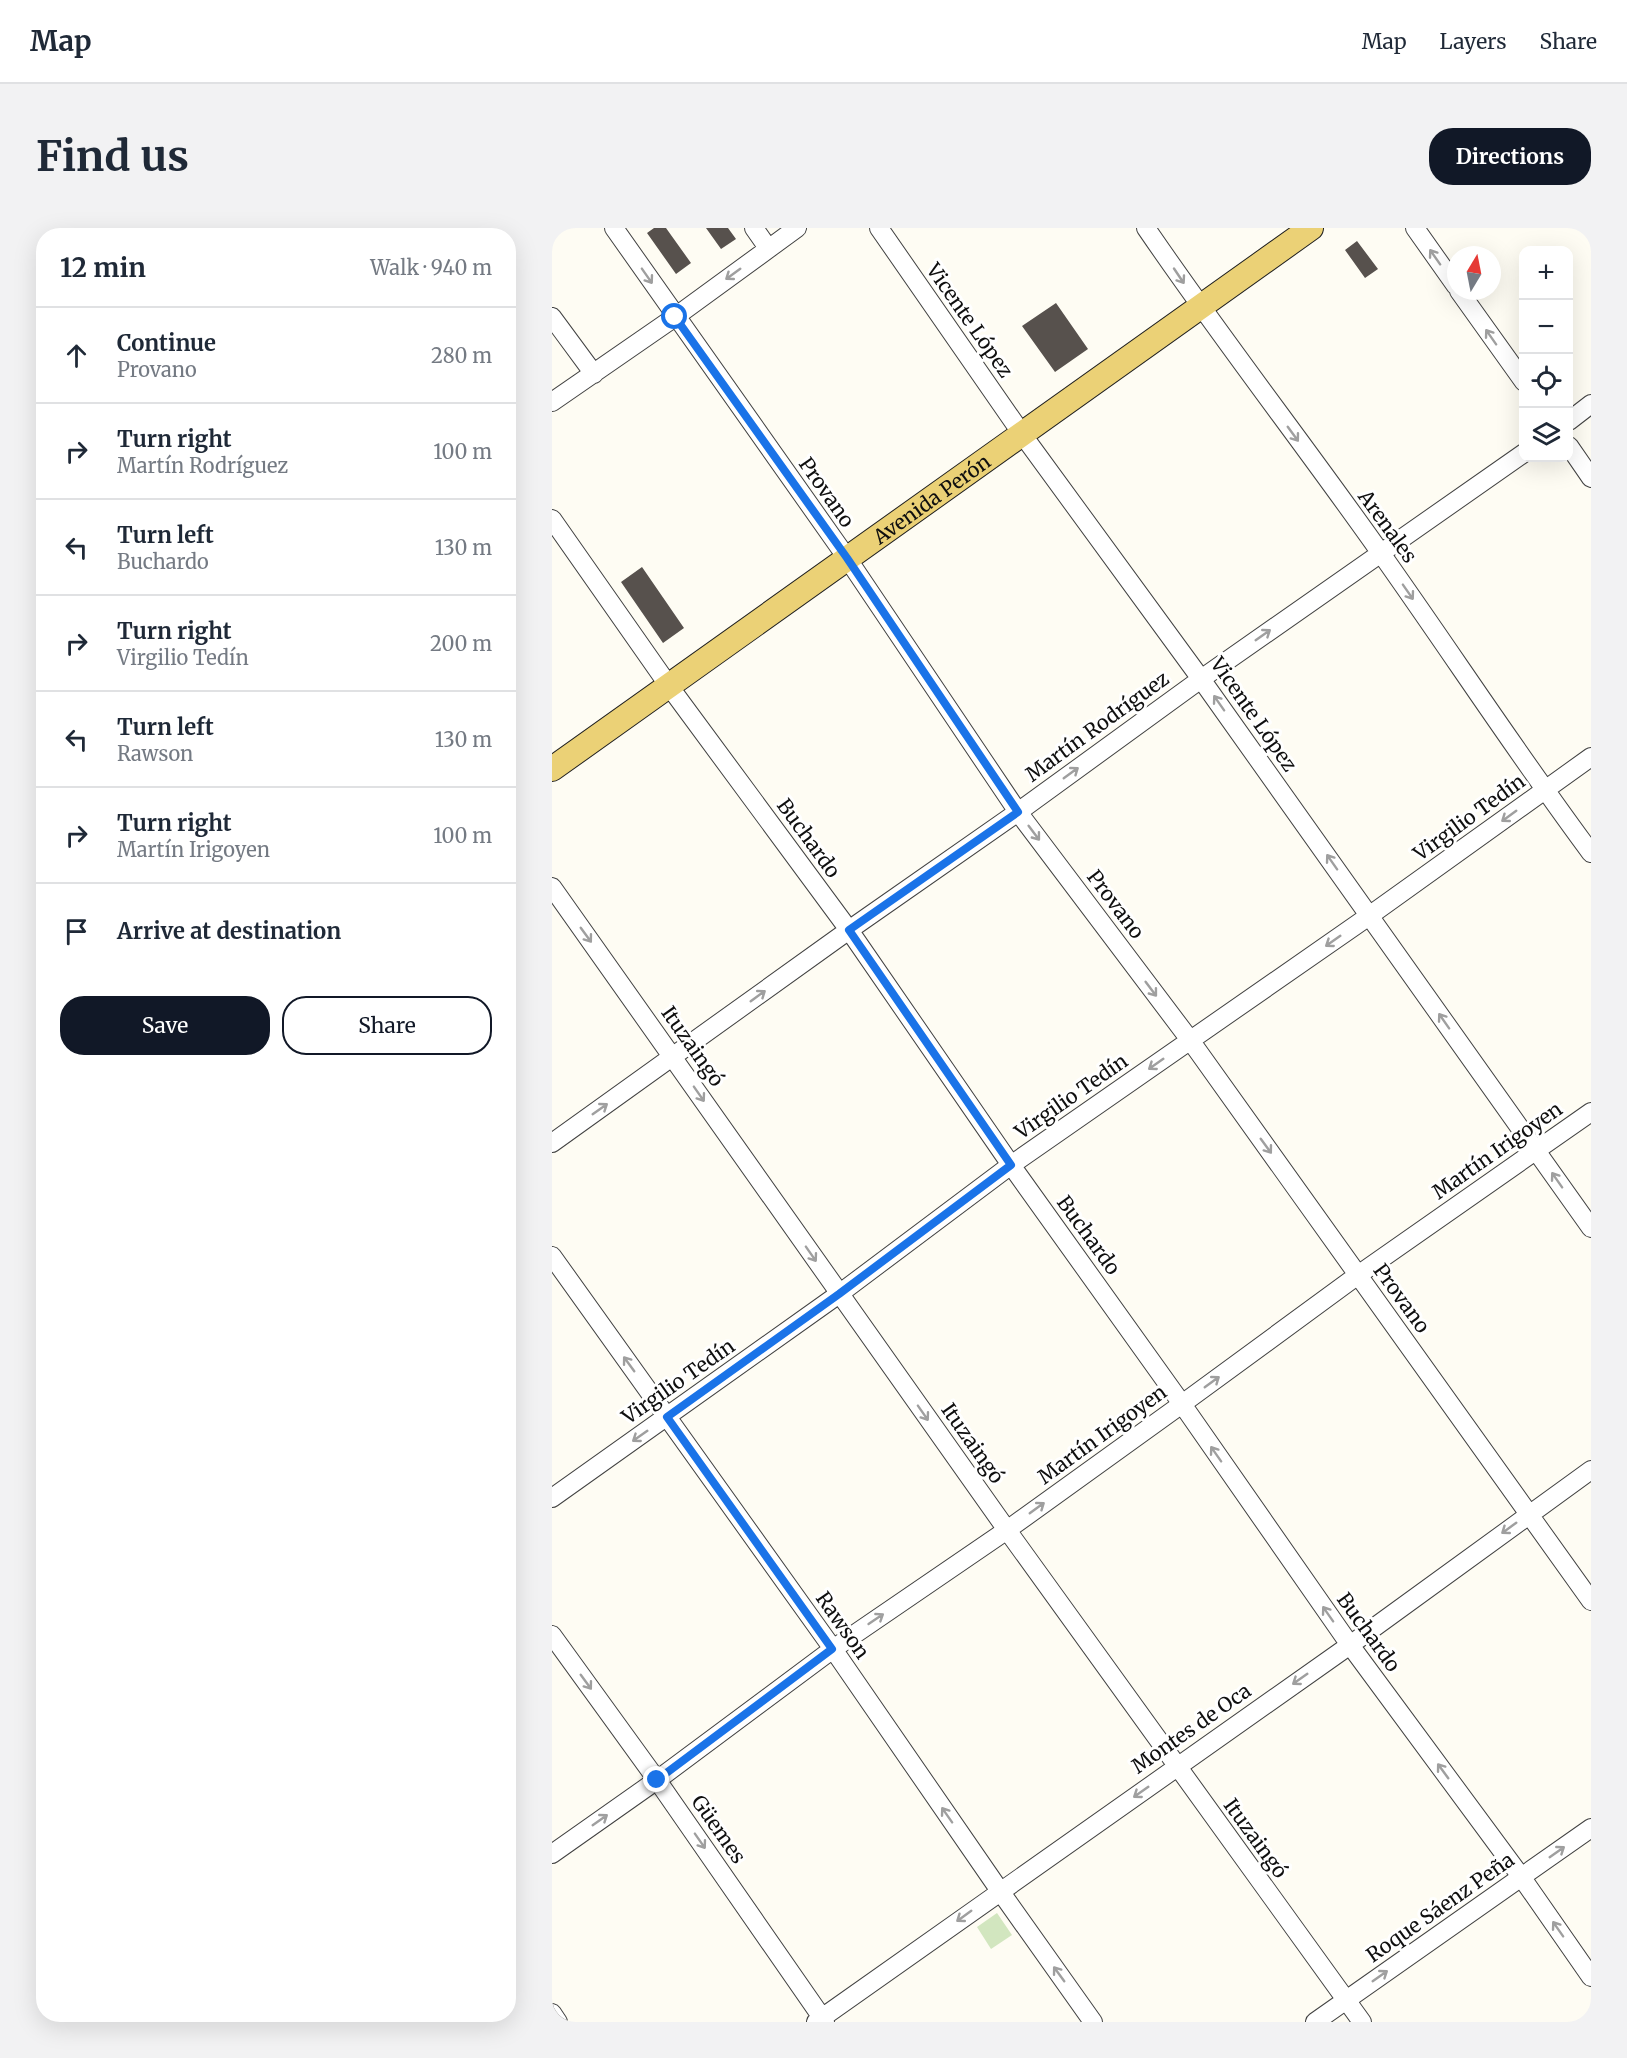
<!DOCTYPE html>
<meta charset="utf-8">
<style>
body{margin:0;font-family:Merriweather,serif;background:#f2f2f3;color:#1f2937}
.controls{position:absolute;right:18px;top:18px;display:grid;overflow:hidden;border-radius:12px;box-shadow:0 6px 24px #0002}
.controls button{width:54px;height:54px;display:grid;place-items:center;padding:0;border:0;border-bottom:2px solid #e0e1e3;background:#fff;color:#1f2937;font:30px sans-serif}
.compass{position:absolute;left:895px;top:18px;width:54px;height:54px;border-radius:50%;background:#fff;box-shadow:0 6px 24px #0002;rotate:10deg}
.stop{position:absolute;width:18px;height:18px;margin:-14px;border:4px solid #1a73e8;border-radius:50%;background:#fff}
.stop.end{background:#1a73e8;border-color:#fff;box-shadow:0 2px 6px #0008}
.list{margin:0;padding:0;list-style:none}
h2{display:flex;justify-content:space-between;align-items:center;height:78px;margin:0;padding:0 24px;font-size:26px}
h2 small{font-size:20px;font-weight:400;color:#747a83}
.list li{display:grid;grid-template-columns:39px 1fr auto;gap:18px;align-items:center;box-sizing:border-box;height:96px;padding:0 24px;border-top:2px solid #e0e1e3}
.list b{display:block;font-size:22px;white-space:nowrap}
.list p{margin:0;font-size:20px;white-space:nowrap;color:#747a83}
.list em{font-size:20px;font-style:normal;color:#747a83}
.actions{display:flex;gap:12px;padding:18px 24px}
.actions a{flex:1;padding:14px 0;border:2px solid #111827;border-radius:24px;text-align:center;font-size:21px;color:#111827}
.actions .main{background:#111827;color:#fff}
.icon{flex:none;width:33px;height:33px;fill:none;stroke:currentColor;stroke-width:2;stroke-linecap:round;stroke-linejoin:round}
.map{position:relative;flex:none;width:1039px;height:1794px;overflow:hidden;border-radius:24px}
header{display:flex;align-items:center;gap:36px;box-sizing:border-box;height:84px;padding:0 30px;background:#fff;border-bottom:2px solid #e0e1e3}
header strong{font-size:28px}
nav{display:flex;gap:33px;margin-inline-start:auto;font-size:21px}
.intro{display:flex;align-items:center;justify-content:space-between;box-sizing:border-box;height:144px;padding:0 36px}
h1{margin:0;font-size:42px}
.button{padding:15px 27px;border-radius:24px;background:#111827;color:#fff;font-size:21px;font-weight:700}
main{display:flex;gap:36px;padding:0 36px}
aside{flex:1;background:#fff;border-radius:24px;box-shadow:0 6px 24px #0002}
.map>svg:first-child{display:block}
.green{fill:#d2e6bf}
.building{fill:#57514d}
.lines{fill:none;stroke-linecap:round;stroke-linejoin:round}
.minor-casing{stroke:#424242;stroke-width:20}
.major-casing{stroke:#202020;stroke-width:26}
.minor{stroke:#fff;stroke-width:18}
.major{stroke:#ebd176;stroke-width:24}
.oneway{stroke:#9f9f9f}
.route{stroke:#1a73e8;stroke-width:8}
.labels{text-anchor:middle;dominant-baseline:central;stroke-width:6;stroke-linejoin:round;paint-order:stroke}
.street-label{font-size:20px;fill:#0f0f0f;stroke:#fff}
</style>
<header>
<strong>Map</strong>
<nav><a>Map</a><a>Layers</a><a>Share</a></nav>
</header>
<div class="intro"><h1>Find us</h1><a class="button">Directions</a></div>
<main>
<aside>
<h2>12 min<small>Walk · 940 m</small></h2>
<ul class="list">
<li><svg class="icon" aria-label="ahead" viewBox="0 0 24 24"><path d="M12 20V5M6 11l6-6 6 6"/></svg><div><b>Continue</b><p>Provano</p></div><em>280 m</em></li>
<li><svg class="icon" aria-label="right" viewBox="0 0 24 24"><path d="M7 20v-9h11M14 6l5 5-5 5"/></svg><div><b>Turn right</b><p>Martín Rodríguez</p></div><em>100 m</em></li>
<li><svg class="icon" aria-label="left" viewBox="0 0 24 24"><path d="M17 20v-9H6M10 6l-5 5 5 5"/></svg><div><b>Turn left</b><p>Buchardo</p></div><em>130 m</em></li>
<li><svg class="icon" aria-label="right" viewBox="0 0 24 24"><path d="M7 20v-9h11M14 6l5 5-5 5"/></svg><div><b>Turn right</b><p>Virgilio Tedín</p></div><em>200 m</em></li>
<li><svg class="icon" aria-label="left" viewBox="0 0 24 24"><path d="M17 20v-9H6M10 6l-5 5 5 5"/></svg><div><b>Turn left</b><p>Rawson</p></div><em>130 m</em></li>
<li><svg class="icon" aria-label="right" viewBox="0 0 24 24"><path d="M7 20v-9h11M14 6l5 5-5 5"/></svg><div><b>Turn right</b><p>Martín Irigoyen</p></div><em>100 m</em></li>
<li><svg class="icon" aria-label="arrive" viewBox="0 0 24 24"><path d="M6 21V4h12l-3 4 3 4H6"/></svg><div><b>Arrive at destination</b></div></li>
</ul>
<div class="actions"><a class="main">Save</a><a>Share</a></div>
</aside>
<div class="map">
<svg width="1039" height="1794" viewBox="0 0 1039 1794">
<rect width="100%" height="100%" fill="#fefcf3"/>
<path class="green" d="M445 1685 460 1707 439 1721 425 1699Z"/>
<path class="building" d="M102 0H114L139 35 124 46 95 5Z
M154 0H176L184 11 169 21Z
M805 13 826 41 813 50 793 22Z
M504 75 536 121 503 144 470 98Z
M90 339 132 400 111 415 69 354Z"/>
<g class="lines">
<defs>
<path id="minor" d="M62 0 295 330 466 584 638 812 1039 1373
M202 0 216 20
M327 0 470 206 649 451 1039 1000
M594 0C669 110 751 215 828 324 899 424 966 527 1039 625
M863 0 904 58
M907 63 972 154
M0 89 42 146
M0 174 123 89 245 0
M1017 193 1039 176
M1017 218 1039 250
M0 291 117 458 297 702 459 937 630 1176 798 1417 970 1650 1039 1749
M0 659 455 1302 810 1794
M0 915 297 702 466 584 649 451 972 225
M0 1028 281 1421 448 1663 541 1794
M0 1270 287 1066 459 937 817 688 1039 529
M0 1407 105 1552 273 1794
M0 1626 105 1552 281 1421 455 1302 630 1176 806 1047 1039 884
M0 1785 6 1794
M264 1794 798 1417 1039 1242
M763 1794 1039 1600"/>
<g id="major">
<path id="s1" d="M0 541 759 0"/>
</g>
</defs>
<use href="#minor" class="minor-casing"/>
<use href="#major" class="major-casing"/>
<use href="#minor" class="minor"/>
<use href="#major" class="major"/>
</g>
<defs><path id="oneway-shaft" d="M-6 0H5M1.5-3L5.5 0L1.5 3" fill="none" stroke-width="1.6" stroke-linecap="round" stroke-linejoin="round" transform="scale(1.5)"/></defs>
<g class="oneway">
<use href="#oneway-shaft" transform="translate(883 29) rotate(-125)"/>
<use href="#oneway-shaft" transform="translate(181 46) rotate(144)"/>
<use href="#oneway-shaft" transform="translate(95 48) rotate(55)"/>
<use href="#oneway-shaft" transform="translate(627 48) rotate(56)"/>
<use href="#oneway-shaft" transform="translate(939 109) rotate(-125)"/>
<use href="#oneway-shaft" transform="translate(741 206) rotate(54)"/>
<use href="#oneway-shaft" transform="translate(856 364) rotate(55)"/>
<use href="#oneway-shaft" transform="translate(711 407) rotate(-35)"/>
<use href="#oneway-shaft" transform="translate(667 475) rotate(-125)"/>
<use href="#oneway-shaft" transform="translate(519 545) rotate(-36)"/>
<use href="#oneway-shaft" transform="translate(957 588) rotate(144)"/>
<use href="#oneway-shaft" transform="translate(482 605) rotate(53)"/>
<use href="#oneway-shaft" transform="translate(780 634) rotate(-125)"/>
<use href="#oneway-shaft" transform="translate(34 707) rotate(54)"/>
<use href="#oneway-shaft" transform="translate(781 713) rotate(145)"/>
<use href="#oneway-shaft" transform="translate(599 761) rotate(53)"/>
<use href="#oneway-shaft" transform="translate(206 768) rotate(-36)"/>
<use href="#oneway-shaft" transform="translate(892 793) rotate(-125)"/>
<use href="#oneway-shaft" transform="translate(604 836) rotate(145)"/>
<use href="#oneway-shaft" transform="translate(147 866) rotate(55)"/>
<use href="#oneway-shaft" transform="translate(48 881) rotate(-35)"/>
<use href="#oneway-shaft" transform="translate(714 918) rotate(54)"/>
<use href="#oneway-shaft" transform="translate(1005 952) rotate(-125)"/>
<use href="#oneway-shaft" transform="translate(259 1026) rotate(55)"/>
<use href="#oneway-shaft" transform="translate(77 1136) rotate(-126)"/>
<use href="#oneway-shaft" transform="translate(660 1154) rotate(-36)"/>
<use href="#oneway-shaft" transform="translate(371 1185) rotate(55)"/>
<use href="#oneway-shaft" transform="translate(88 1208) rotate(145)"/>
<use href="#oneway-shaft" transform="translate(664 1226) rotate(-125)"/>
<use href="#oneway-shaft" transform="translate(485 1280) rotate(-36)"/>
<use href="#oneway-shaft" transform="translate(957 1300) rotate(144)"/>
<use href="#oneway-shaft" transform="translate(776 1386) rotate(-125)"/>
<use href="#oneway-shaft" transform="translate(324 1391) rotate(-34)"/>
<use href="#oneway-shaft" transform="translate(748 1451) rotate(145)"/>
<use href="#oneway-shaft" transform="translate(34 1454) rotate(54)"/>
<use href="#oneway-shaft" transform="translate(891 1543) rotate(-126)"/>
<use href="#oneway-shaft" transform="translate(589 1564) rotate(145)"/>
<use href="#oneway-shaft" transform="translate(395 1587) rotate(-125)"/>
<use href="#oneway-shaft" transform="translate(48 1592) rotate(-35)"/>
<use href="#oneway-shaft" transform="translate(148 1613) rotate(55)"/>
<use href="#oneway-shaft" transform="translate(1005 1624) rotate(-35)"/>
<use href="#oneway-shaft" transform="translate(412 1688) rotate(144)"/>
<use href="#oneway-shaft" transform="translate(1006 1701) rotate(-125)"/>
<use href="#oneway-shaft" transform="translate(507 1746) rotate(-126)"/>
<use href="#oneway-shaft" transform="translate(828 1748) rotate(-35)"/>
</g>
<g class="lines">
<path class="route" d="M105 1552 280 1421 115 1189 287 1066 459 937 297 702 466 584 295 330 123 89"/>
</g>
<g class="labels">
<g class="street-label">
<text transform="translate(418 92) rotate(55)">Vicente López</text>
<text transform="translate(275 264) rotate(55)">Provano</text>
<text stroke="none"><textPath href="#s1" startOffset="466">Avenida Perón</textPath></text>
<text transform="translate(836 298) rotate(54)">Arenales</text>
<text transform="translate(702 486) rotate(55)">Vicente López</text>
<text transform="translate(545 498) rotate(-36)">Martín Rodríguez</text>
<text transform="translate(917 589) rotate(-36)">Virgilio Tedín</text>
<text transform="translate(257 610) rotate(54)">Buchardo</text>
<text transform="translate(564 676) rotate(53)">Provano</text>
<text transform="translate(141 818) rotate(55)">Ituzaingó</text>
<text transform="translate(519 868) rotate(-35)">Virgilio Tedín</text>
<text transform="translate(945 922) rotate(-35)">Martín Irigoyen</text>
<text transform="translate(537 1007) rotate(54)">Buchardo</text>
<text transform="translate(850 1070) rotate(54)">Provano</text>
<text transform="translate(126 1153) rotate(-35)">Virgilio Tedín</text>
<text transform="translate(550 1206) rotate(-36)">Martín Irigoyen</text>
<text transform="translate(421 1215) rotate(55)">Ituzaingó</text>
<text transform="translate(291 1397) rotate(55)">Rawson</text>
<text transform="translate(817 1404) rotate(54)">Buchardo</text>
<text transform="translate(639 1500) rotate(-35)">Montes de Oca</text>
<text transform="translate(167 1601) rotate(55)">Güemes</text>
<text transform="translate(704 1610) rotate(54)">Ituzaingó</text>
<text transform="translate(888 1679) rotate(-35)">Roque Sáenz Peña</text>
</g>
</g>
</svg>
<div class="controls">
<button>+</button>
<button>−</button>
<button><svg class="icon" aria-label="locate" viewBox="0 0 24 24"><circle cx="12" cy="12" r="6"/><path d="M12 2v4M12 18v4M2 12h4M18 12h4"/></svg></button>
<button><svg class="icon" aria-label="layers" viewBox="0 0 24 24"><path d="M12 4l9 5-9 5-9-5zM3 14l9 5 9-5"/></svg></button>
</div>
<svg class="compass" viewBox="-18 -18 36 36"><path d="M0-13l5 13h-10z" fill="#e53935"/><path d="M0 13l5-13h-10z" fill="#747a83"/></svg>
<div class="stop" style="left:123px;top:89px"></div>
<div class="stop end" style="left:105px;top:1552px"></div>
</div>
</main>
